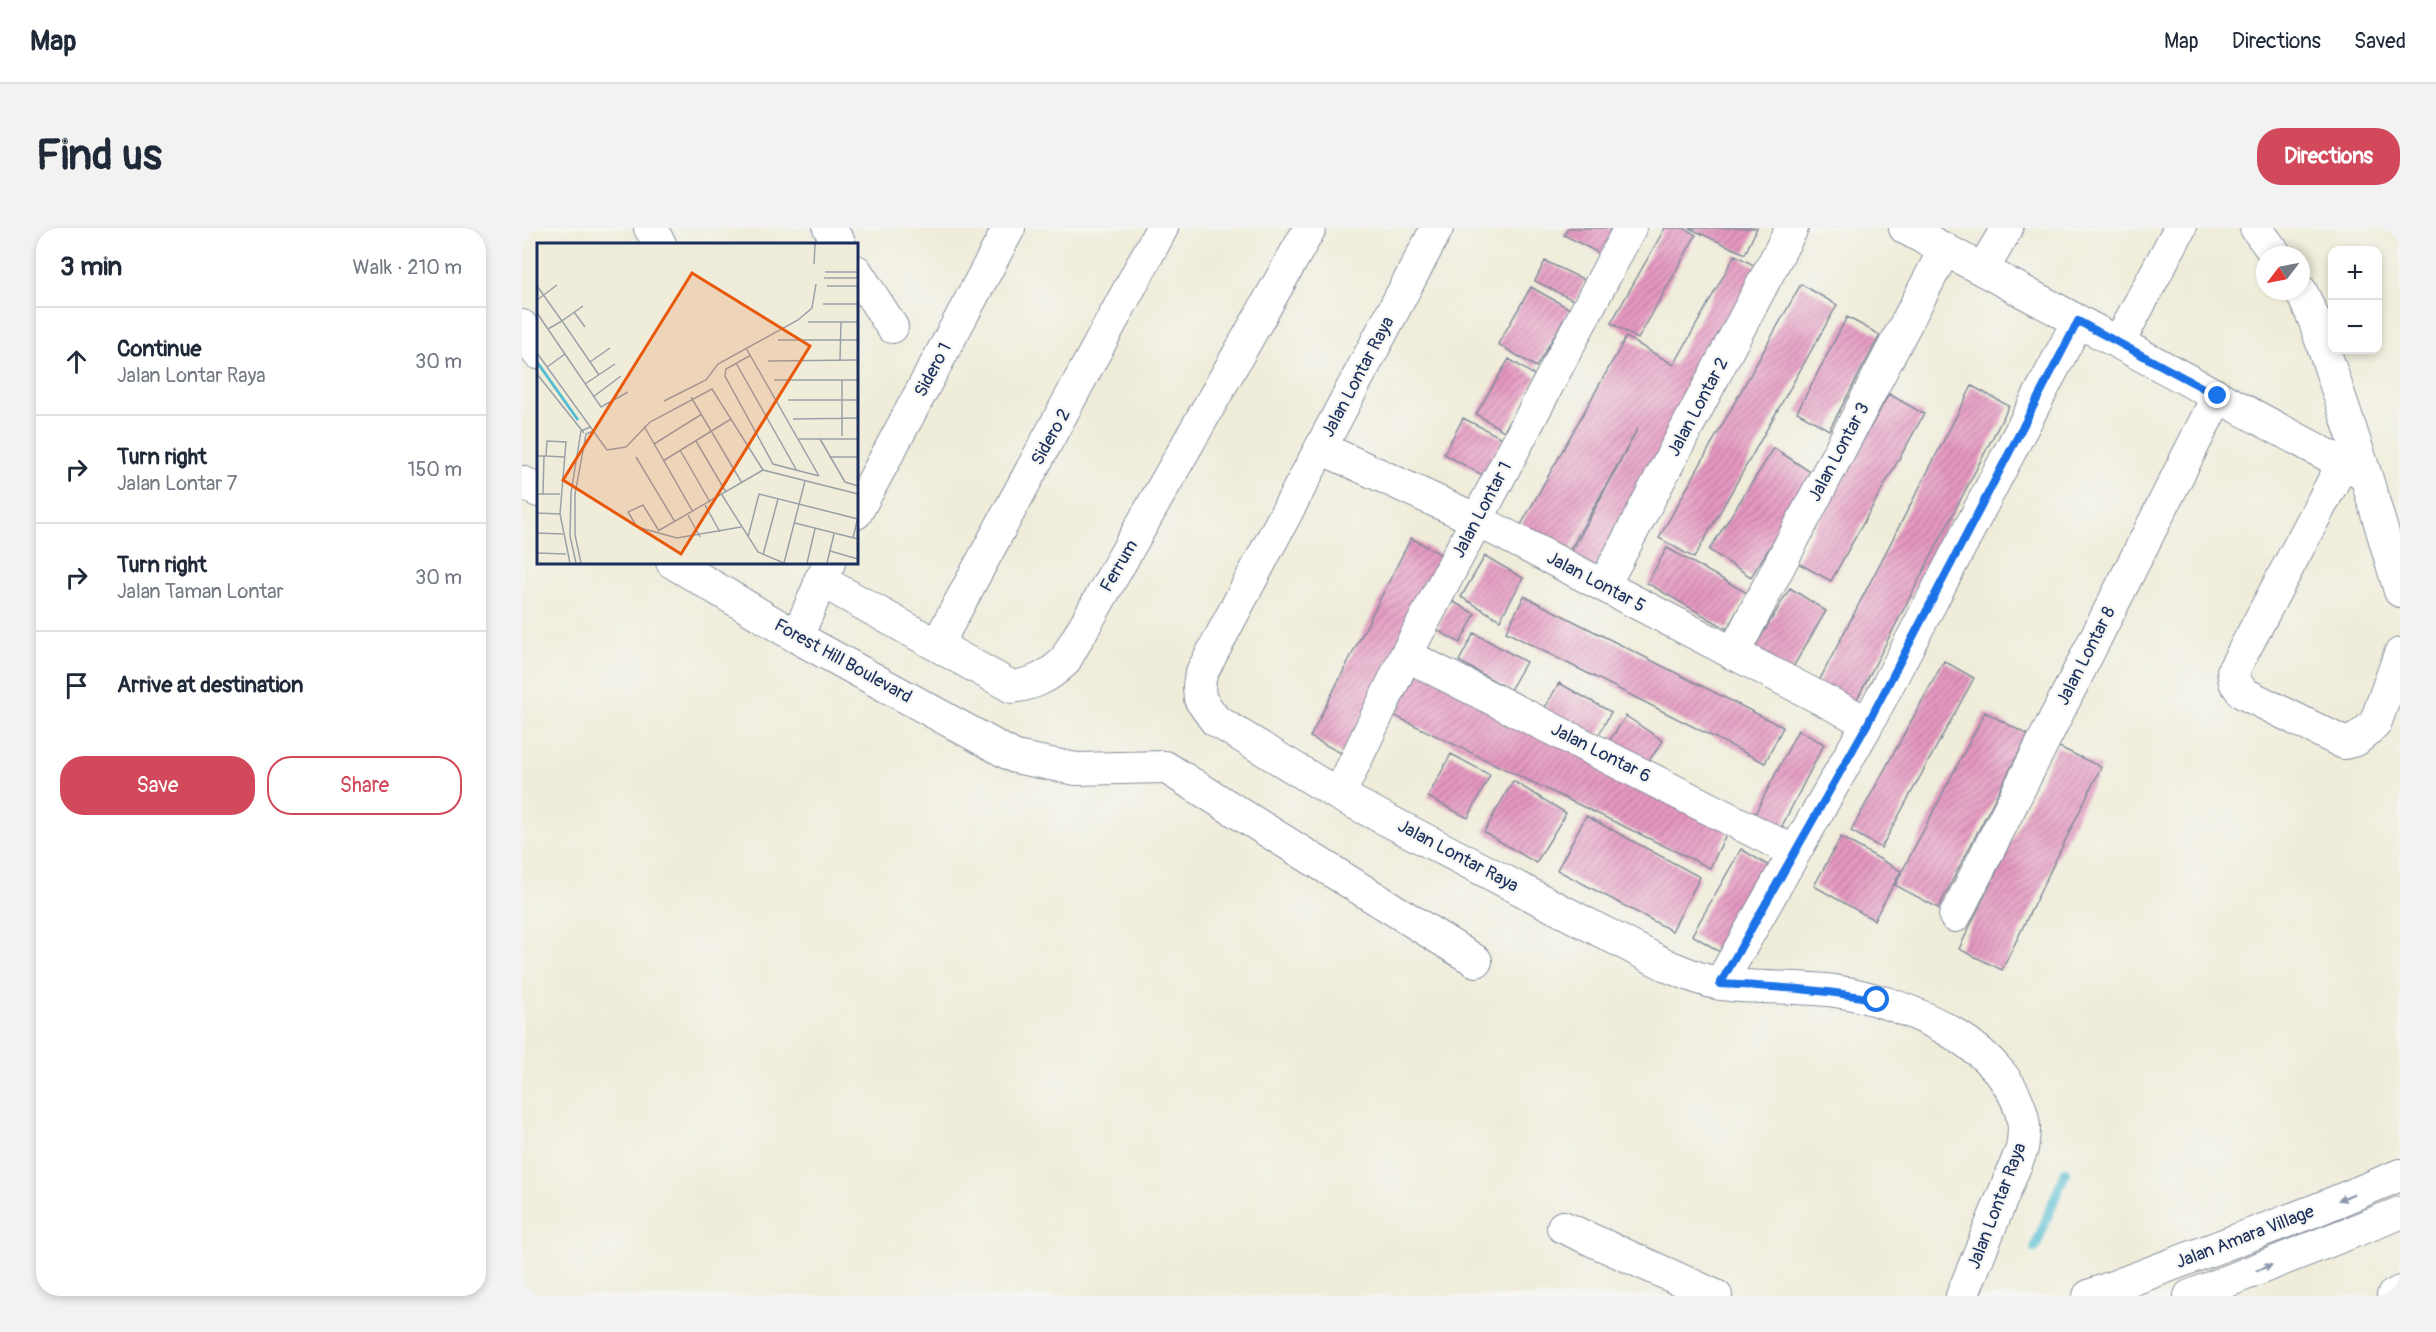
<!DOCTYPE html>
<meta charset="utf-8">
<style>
body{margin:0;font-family:Pangolin,sans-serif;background:#f2f2f3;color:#1f2937}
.controls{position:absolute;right:18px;top:18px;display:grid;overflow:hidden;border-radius:12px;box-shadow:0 3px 9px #0003}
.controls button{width:54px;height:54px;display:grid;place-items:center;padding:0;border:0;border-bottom:2px solid #e0e1e3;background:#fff;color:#1f2937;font:30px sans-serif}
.compass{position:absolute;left:1734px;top:18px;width:54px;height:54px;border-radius:50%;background:#fff;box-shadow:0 3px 9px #0003;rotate:238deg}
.stop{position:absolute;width:18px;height:18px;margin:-14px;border:4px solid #1a73e8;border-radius:50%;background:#fff}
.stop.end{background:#1a73e8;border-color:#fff;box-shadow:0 2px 6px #0008}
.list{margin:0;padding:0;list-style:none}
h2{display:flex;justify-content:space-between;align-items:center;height:78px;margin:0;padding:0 24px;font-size:26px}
h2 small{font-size:20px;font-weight:400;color:#747a83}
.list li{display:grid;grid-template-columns:39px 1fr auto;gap:18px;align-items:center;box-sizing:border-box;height:108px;padding:0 24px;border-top:2px solid #e0e1e3}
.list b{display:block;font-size:22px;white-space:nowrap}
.list p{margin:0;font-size:20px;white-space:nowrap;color:#747a83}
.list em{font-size:20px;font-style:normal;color:#747a83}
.actions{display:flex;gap:12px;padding:18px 24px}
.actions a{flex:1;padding:14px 0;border:2px solid #d1495b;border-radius:24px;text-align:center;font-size:21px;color:#d1495b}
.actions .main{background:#d1495b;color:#fff}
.icon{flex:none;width:33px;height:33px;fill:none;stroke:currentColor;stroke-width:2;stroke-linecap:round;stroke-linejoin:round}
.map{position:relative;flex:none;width:1878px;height:1068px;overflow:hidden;border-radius:24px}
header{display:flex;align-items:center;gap:36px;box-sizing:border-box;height:84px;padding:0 30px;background:#fff;border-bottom:2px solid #e0e1e3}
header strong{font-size:28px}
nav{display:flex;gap:33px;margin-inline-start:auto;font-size:21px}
.intro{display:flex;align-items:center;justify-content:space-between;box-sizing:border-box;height:144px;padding:0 36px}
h1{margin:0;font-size:42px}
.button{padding:15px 27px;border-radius:24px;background:#d1495b;color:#fff;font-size:21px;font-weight:700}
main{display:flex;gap:36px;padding:0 36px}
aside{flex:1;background:#fff;border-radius:24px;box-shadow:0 3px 9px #0003}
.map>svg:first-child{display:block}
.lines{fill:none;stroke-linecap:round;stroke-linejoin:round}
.stream{stroke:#55bdd2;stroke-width:10}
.building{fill:url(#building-hatch)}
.minor-casing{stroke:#858e9c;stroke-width:34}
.minor{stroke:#fff;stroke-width:32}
.oneway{fill:#8d97ae}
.route{stroke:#1a73e8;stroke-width:8}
.labels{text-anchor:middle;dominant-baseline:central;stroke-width:4.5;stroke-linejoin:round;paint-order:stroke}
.street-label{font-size:18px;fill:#1b2f5e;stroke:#f6f6f2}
.inset-river{fill:none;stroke:#55bdd2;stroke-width:3}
.inset-road{fill:none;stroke:#9aa0a8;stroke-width:1.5}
.view{fill:#e8590c;fill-opacity:0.15;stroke:#e8590c;stroke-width:3}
.inset-edge{fill:none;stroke:#1b2f5e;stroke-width:3}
</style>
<header>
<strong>Map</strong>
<nav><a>Map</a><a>Directions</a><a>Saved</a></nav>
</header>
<div class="intro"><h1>Find us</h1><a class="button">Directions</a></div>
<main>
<aside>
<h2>3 min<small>Walk · 210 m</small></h2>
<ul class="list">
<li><svg class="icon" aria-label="ahead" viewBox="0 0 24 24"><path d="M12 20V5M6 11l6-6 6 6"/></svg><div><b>Continue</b><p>Jalan Lontar Raya</p></div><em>30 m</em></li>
<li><svg class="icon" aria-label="right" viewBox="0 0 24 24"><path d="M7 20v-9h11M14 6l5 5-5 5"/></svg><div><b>Turn right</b><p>Jalan Lontar 7</p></div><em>150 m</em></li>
<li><svg class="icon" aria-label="right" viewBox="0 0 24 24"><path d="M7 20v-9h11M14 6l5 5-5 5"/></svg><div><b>Turn right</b><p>Jalan Taman Lontar</p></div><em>30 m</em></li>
<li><svg class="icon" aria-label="arrive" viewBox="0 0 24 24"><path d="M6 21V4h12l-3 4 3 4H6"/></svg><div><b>Arrive at destination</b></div></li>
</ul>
<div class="actions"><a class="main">Save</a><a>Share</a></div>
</aside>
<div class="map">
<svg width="1878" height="1068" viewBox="0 0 1878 1068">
<defs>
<pattern id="building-hatch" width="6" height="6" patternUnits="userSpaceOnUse" patternTransform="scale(1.5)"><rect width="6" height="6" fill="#e598c0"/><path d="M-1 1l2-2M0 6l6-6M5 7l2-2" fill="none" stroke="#b97c9f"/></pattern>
</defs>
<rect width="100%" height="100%" fill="#f6f6f2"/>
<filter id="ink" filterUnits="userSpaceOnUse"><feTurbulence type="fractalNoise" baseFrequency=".0167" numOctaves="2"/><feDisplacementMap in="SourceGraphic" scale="12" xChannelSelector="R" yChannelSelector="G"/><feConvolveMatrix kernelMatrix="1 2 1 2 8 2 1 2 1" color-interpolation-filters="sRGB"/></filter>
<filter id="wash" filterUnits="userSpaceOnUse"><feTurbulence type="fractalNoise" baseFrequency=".008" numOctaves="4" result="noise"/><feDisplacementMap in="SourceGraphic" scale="24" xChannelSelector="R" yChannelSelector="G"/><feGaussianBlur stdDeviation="1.35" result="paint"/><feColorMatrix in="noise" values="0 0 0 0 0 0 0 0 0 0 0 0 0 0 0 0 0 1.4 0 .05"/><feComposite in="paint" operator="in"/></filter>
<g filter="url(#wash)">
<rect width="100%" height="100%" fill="#efecd9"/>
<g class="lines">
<path class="stream" d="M1513 1020 1543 944"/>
</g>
<g id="blocks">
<path class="building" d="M1046 0H1104L1088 31 1042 7Z
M1143 0H1162L1174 7 1116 111 1089 95Z
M1167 0H1235L1223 26Z
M1213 27 1239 41 1071 345 1046 331 1116 200 1043 331 995 304 1104 109 1152 137Z
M1023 33 1063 52 1053 73 1013 53Z
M1279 56 1315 77 1172 330 1137 310Z
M1009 59 1048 81 1014 139 976 116Z
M1325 89 1358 107 1307 202 1275 184Z
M987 131 1015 149 982 203 954 186Z
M1450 158 1487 178 1333 475 1296 455Z
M1367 166 1402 186 1309 353 1274 334Z
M941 190 982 211 962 248 922 226Z
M1252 220 1293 247 1229 349 1187 322Z
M889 310 922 328 821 526 788 509Z
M1145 320 1225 365 1205 401 1125 355Z
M963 328 1001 350 978 392 939 369Z
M1268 360 1304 383 1268 444 1231 422Z
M1002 368 1261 499 1243 535 984 404Z
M930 373 953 386 938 415 915 402Z
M952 405 1004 434 988 462 937 433Z
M1422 433 1452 450 1359 620 1329 603Z
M895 442 1210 594 1188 640 873 488Z
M1037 455 1089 484 1075 510 1022 481Z
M1463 484 1506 507 1416 680 1373 657Z
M1104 488 1141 513 1124 537 1088 512Z
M1276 502 1302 516 1258 602 1232 588Z
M1535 518 1579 539 1480 742 1437 721Z
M929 526 968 547 946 590 906 569Z
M991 553 1044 585 1014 635 962 604Z
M1064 588 1178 649 1150 703 1035 642Z
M1319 609 1379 643 1352 692 1292 658Z
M1219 621 1249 639 1200 725 1170 707Z"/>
</g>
</g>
<g filter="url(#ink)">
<use href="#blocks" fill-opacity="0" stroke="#858e9c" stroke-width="1.5"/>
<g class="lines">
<defs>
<path id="minor" d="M128 0 138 16
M307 0 318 16
M915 0 679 446 677 458 678 471 693 492 817 567 1148 739C1164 745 1183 754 1200 756 1237 761 1276 758 1313 763 1383 773 1492 819 1502 898 1502 906 1501 914 1500 921L1440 1068
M1383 0 1844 248
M1734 0 1754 27
M1461 41 1485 0
M334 43 370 99
M1779 63 1792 91 1844 248 1878 363
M0 98 16 125
M1597 114 1658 0
M799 220 955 292 1346 495
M1821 235 1711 443 1713 454 1721 465 1822 515 1834 512 1853 496 1878 426
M0 254 16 263
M334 285 487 0
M150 334 275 409 493 529 554 541 643 539 954 733
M298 352 490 459C512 456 526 449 542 434L788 0
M1082 357 1270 0
M275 409 307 335
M415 417 640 0
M1211 426 1423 21
M884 427 1273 624
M817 567 884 427 1108 0
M1433 688 1696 168
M1198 756 1346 495 1556 93
M1041 999 1194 1068
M1567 1068 1794 982 1878 947
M1668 1068 1878 985
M1871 1068 1878 1064"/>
</defs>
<use href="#minor" class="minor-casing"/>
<use href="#minor" class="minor"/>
</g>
<defs><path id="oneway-solid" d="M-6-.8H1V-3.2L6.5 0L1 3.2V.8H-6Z" transform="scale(1.5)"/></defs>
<g class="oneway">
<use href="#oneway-solid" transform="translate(1824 969) rotate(157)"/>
<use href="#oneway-solid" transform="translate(1742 1040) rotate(-21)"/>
</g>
</g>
<g class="lines" filter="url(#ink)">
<path class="route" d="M1355 772C1303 761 1251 759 1198 756L1346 495 1556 93 1696 168"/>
</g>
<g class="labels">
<g class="street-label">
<text transform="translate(411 142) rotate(-62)">Sidero 1</text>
<text transform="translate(836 149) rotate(-62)">Jalan Lontar Raya</text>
<text transform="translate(1176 179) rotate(-62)">Jalan Lontar 2</text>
<text transform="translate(529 209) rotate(-61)">Sidero 2</text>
<text transform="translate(1317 224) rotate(-62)">Jalan Lontar 3</text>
<text transform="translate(960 282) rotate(-62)">Jalan Lontar 1</text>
<text transform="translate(597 338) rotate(-60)">Ferrum</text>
<text transform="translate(1074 354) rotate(28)">Jalan Lontar 5</text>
<text transform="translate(1564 428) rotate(-63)">Jalan Lontar 8</text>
<text transform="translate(321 433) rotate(29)">Forest Hill Boulevard</text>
<text transform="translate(1079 525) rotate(27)">Jalan Lontar 6</text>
<text transform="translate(936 628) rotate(28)">Jalan Lontar Raya</text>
<text transform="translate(1475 978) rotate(-69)">Jalan Lontar Raya</text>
<text transform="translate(1723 1009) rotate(-21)">Jalan Amara Village</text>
</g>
</g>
<g transform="translate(15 15)">
<rect width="321" height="321" fill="#efecd9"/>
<path class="inset-river" d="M0 119 41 177"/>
<path class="inset-road" d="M277 21 278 1M288 29H321M287 35H321M0 43 25 78 11 86M290 43H321M0 57 20 42M286 61H321M46 63 25 78 62 132M37 69 48 84M0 70 64 164 91 149M271 79H321M241 97H321M209 105 282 233M0 110 70 207 89 204 113 179 175 146 226 227 321 251M214 112 189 126 188 133 236 221 282 233M303 117 304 79M231 118 321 117M53 119 73 105M199 120 260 228M10 124 28 111M0 131 47 190M237 137H321M48 141 78 121M56 154 84 133M154 154 205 240M251 157H321M127 158 169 137 181 121 261 77 275 65 279 41M256 176 321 175M107 183 156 269M305 193V137M262 196H321M283 196 308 239 321 243M159 198 189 249M117 201 165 171M143 207 173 259M0 213H9L10 198 29 199 23 271 33 320M9 213 27 214M99 214 138 279M292 214H321M126 218 194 176M0 251H23M6 251 7 213M185 252 221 309 247 320M168 262 183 289M0 270 23 271M151 272 163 294M258 280 321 296M121 288 226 227M122 288 106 262 91 269 100 284 140 295 204 284M0 290 26 291M211 294 222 251 321 276M316 295 321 274M293 308 321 316M0 310 29 311M226 312 241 256M39 320 33 293 34 250 44 188 53 184M44 320 38 292V251L49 191 56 188M247 320 268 238M270 320 278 286M290 320 297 291"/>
<path class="view" d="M155 30 273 103 144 311 26 237Z"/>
<rect width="321" height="321" class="inset-edge"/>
</g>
</svg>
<div class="controls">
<button>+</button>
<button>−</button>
</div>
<svg class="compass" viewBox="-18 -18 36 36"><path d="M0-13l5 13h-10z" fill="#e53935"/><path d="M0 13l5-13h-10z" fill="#747a83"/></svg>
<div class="stop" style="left:1355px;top:772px"></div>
<div class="stop end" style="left:1696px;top:168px"></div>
</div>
</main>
